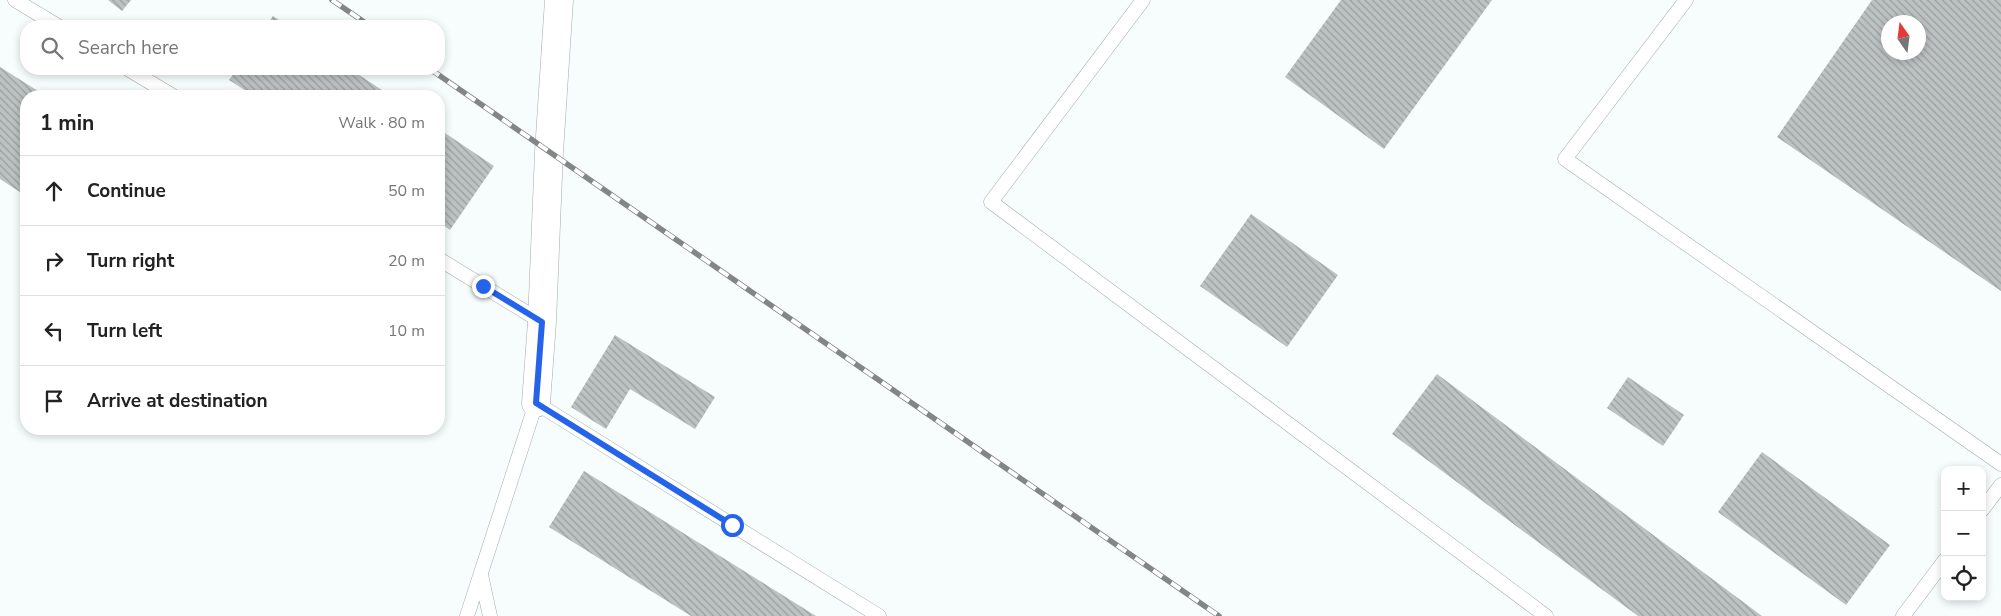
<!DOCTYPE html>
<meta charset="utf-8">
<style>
body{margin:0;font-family:"Nunito Sans",sans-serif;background:#f2f2f2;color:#222}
.controls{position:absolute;right:15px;bottom:15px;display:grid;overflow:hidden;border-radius:10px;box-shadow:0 2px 8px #0003}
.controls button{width:45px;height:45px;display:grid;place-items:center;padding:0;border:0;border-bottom:1px solid #e0e0e0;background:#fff;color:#222;font:25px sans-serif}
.compass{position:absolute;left:1881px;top:15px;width:45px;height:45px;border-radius:50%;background:#fff;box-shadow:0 2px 8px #0003;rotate:346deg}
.stop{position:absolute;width:15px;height:15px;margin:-11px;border:4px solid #2563eb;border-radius:50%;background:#fff}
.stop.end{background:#2563eb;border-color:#fff;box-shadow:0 1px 5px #0008}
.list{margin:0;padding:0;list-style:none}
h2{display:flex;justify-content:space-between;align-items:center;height:65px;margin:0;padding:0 20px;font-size:21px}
h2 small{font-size:16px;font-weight:400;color:#767676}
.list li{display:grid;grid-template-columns:32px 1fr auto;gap:15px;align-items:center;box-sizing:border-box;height:70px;padding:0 20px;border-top:1px solid #e0e0e0}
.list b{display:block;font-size:19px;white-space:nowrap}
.list em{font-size:16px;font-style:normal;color:#767676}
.icon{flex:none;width:28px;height:28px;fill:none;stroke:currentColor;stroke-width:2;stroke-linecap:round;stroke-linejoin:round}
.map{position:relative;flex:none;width:2001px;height:616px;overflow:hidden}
.search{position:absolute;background:#fff;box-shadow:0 2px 8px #0003;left:20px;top:20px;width:425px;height:55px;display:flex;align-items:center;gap:12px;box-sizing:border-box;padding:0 18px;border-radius:20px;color:#767676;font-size:19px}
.panel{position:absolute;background:#fff;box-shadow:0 2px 8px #0003;left:20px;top:90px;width:425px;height:345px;border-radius:20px}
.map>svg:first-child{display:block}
.building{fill:url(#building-back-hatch);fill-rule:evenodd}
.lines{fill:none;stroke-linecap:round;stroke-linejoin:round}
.service-casing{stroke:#a5aaaa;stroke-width:15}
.minor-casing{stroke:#a5aaaa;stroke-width:29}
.service{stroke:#fff;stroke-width:14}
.minor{stroke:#fff;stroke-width:28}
.rail-casing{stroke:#838686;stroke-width:5.5}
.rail{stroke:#fff;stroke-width:4;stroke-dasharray:11;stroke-linecap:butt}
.route{stroke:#2563eb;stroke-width:6}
</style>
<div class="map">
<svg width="2001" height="616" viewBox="0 0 2001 616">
<defs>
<pattern id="building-back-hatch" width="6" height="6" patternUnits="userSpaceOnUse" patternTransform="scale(1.25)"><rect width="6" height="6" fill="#bdc2c2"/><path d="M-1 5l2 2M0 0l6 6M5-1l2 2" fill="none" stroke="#9a9e9e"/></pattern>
</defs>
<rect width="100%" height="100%" fill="#f7fcfc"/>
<path class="building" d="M108 0H131L122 11Z
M1341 0H1492L1384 149 1285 77Z
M1872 0H2001V291L1777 137ZM1888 22H1918V52H1888Z
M273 16 288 26H266Z
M0 67 46 96H26V196L0 179Z
M237 69H350L391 96H254L229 80Z
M439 129 494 166 450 230 439 222Z
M1251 214 1338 275 1287 347 1200 286Z
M615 335 715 397 695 429 630 389 606 429 571 407Z
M1437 374 1762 616H1638L1392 434Z
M1628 377 1684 415 1663 446 1607 408Z
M1762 452 1890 545 1846 605 1718 512Z
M584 471 816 616H691L549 527Z"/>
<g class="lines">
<defs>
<path id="service" d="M15 0 58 26
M1143 0 991 202 1546 616
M1686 0 1565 159 2001 464
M128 69 173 96
M439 259 542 322
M1982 510 2001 485
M481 575 490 616
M467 616 536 403 879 616
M1903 616 1945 560"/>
<path id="minor" d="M536 403 542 322 549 152 559 0"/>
</defs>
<use href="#service" class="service-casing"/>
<use href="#minor" class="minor-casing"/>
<use href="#service" class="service"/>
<use href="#minor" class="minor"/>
<defs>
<path id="rail" d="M332 0 370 26
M430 69 1219 616"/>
</defs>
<use href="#rail" class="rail-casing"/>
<use href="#rail" class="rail"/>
</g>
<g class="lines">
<path class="route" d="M483 286 542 322 536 403 732 525"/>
</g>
</svg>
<div class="controls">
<button>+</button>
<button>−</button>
<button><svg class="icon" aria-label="locate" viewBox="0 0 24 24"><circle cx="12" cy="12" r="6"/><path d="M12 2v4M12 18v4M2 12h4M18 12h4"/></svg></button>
</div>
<svg class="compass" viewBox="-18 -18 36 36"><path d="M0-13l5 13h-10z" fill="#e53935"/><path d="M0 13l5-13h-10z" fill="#767676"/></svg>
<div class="stop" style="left:732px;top:525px"></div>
<div class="stop end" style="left:483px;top:286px"></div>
<div class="search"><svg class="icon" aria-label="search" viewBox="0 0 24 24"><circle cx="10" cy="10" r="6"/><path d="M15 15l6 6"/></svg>Search here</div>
<section class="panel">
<h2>1 min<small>Walk · 80 m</small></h2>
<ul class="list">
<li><svg class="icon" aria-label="ahead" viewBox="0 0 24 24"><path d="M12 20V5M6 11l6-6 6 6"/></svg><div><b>Continue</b></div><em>50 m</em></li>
<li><svg class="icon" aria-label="right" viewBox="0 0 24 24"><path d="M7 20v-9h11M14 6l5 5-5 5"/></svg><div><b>Turn right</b></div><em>20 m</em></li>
<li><svg class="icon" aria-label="left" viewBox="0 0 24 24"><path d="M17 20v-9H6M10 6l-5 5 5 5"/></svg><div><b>Turn left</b></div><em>10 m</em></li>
<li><svg class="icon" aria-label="arrive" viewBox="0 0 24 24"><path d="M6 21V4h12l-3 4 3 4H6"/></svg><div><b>Arrive at destination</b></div></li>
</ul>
</section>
</div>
